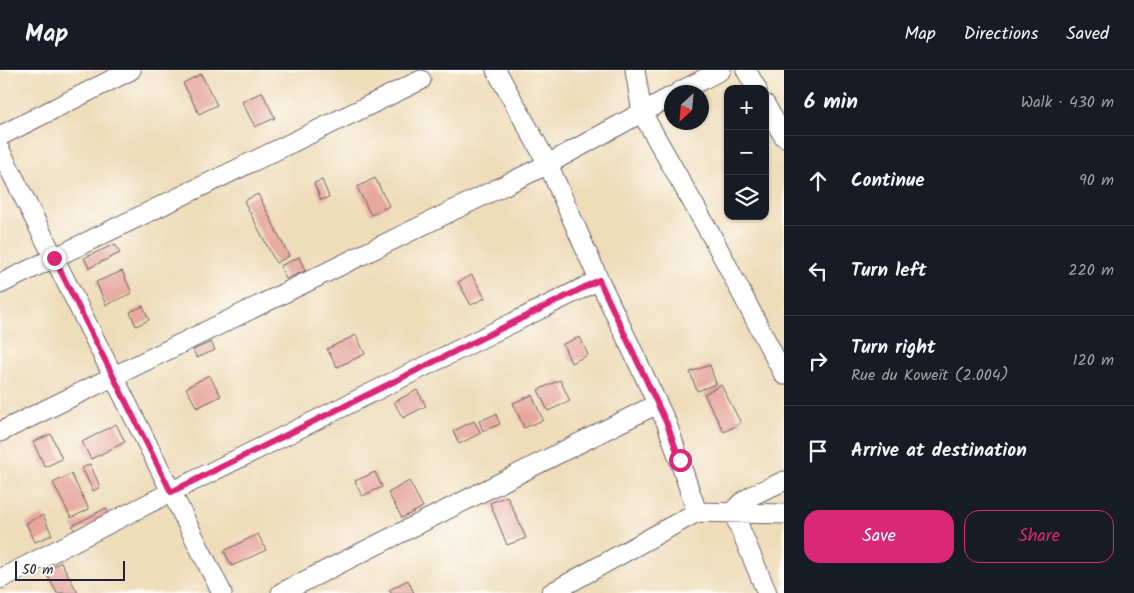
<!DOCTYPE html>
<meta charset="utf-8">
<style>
body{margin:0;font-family:Kalam,sans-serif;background:#242831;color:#f1f3f6}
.controls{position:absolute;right:15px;top:15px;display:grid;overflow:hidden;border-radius:10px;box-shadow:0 1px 4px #0004}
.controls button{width:45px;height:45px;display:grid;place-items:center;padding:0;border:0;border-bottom:1px solid #363941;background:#171b24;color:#f1f3f6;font:25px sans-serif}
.compass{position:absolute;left:664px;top:15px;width:45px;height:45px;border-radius:50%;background:#171b24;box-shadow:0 1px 4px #0004;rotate:206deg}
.scale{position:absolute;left:15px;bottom:12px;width:110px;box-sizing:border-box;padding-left:5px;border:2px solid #22223b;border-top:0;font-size:14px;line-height:18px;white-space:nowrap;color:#22223b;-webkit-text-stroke:4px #fdfcf7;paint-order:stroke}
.stop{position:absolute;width:15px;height:15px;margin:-11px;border:4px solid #db2777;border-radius:50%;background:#fff}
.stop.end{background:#db2777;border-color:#fff;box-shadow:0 1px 5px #0008}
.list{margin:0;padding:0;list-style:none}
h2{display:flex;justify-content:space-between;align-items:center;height:65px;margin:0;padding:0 20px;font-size:21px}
h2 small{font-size:16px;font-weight:400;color:#9ea1a6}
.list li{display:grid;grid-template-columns:32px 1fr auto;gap:15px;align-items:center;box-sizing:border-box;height:90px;padding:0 20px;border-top:1px solid #363941}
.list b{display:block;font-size:19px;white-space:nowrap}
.list p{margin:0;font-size:16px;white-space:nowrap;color:#9ea1a6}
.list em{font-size:16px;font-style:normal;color:#9ea1a6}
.actions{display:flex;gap:10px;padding:15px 20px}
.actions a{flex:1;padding:11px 0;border:1px solid #db2777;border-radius:15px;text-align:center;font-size:18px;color:#db2777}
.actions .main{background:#db2777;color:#fff}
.icon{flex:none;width:28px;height:28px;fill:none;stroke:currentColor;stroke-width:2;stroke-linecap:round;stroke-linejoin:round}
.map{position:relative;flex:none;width:784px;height:523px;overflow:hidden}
header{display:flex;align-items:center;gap:30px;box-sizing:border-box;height:70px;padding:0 25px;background:#171b24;border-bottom:1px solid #363941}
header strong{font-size:24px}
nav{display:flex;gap:28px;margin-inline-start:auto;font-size:18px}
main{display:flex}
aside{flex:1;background:#171b24}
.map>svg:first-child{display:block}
.building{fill:#e6a79e}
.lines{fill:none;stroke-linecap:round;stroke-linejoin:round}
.minor-casing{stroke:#6a6367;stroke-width:21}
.minor{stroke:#fff;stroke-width:19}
.route{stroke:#db2777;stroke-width:6}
</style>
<header>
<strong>Map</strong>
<nav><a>Map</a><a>Directions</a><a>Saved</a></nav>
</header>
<main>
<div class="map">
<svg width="784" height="523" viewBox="0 0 784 523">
<rect width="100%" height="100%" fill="#fdfcf7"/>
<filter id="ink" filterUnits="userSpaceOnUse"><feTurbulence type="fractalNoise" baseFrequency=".02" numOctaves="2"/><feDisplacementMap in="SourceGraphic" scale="10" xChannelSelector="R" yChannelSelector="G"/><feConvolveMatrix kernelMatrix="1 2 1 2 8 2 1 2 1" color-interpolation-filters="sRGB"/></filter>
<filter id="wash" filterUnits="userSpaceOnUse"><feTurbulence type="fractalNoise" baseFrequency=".0096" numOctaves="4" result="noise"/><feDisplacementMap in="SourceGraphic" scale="20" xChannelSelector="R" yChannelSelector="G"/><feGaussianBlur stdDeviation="1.12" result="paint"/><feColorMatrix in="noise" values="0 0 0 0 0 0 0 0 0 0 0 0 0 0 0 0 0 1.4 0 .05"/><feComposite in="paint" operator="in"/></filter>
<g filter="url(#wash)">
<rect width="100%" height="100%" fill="#efdcb9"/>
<g id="blocks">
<path class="building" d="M201 4 217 35 199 44 183 13Z
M262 22 275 48 255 57 242 32Z
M375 108 389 136 371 145 357 117Z
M322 110 329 127 321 130 314 113Z
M258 124 289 186 276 193 244 131Z
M115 174 120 183 89 198 84 188Z
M299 187 305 201 286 209 280 196Z
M122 201 132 223 106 235 96 212Z
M472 205 485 228 471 235 458 212Z
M143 236 149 250 136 256 130 242Z
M356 265 365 284 337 297 327 279Z
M580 267 588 285 571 293 563 274Z
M211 272 215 280 197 288 193 280Z
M710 295 716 314 697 321 690 302Z
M209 305 221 326 197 338 186 318Z
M560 310 570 331 548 341 538 320Z
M721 315 741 353 724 362 704 324Z
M417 320 426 336 403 348 394 332Z
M532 325 543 350 524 358 513 333Z
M496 344 500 354 483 361 479 351Z
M474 351 481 363 459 374 453 361Z
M116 354 125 372 91 389 82 372Z
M51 364 62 389 45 397 33 372Z
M90 394 100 417 93 421 82 398Z
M375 402 382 417 362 426 355 411Z
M71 404 89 439 71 448 53 413Z
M409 411 423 437 402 448 388 423Z
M507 426 526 468 507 475 490 433Z
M106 438 109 445 76 462 72 456Z
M43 445 52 465 35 472 26 453Z
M258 464 266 480 232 496 224 481Z
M61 492 78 523H57L45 501Z
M408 510 414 523H391L389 520Z"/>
</g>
</g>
<g filter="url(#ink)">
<use href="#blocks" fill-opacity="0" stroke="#6a6367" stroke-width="1"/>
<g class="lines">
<defs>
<path id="minor" d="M496 0 548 94 599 210 667 354 697 442
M635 0 642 43 715 172 784 305
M746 0 757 19
M679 22 721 0
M765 34 784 67
M0 66 131 0
M0 80 222 523
M0 214 421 10
M0 362 548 94 672 26
M0 509 171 422 599 210
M281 523 657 334
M551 523 697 442 784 444
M767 523 733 442C744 426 767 419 784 411"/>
</defs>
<use href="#minor" class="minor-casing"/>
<use href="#minor" class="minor"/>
</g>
</g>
<g class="lines" filter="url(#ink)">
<path class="route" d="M54 188 171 422 599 210 667 354 680 390"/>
</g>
</svg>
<div class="controls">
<button>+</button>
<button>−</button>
<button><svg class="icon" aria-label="layers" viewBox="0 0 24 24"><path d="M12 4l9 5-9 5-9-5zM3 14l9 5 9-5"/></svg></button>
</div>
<svg class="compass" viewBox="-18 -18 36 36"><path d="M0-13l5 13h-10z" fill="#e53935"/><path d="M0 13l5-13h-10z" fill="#9ea1a6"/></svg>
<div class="scale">50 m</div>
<div class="stop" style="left:680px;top:390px"></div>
<div class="stop end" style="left:54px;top:188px"></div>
</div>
<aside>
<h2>6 min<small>Walk · 430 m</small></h2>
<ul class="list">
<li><svg class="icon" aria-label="ahead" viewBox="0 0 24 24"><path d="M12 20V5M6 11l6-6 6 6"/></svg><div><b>Continue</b></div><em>90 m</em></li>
<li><svg class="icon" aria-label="left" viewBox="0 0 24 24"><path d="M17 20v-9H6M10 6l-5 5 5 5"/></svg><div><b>Turn left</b></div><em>220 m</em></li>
<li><svg class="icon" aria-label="right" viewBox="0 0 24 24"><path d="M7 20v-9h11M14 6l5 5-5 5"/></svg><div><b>Turn right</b><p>Rue du Koweït (2.004)</p></div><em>120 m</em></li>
<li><svg class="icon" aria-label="arrive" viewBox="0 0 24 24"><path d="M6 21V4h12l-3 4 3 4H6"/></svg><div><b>Arrive at destination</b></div></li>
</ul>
<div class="actions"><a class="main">Save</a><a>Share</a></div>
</aside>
</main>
